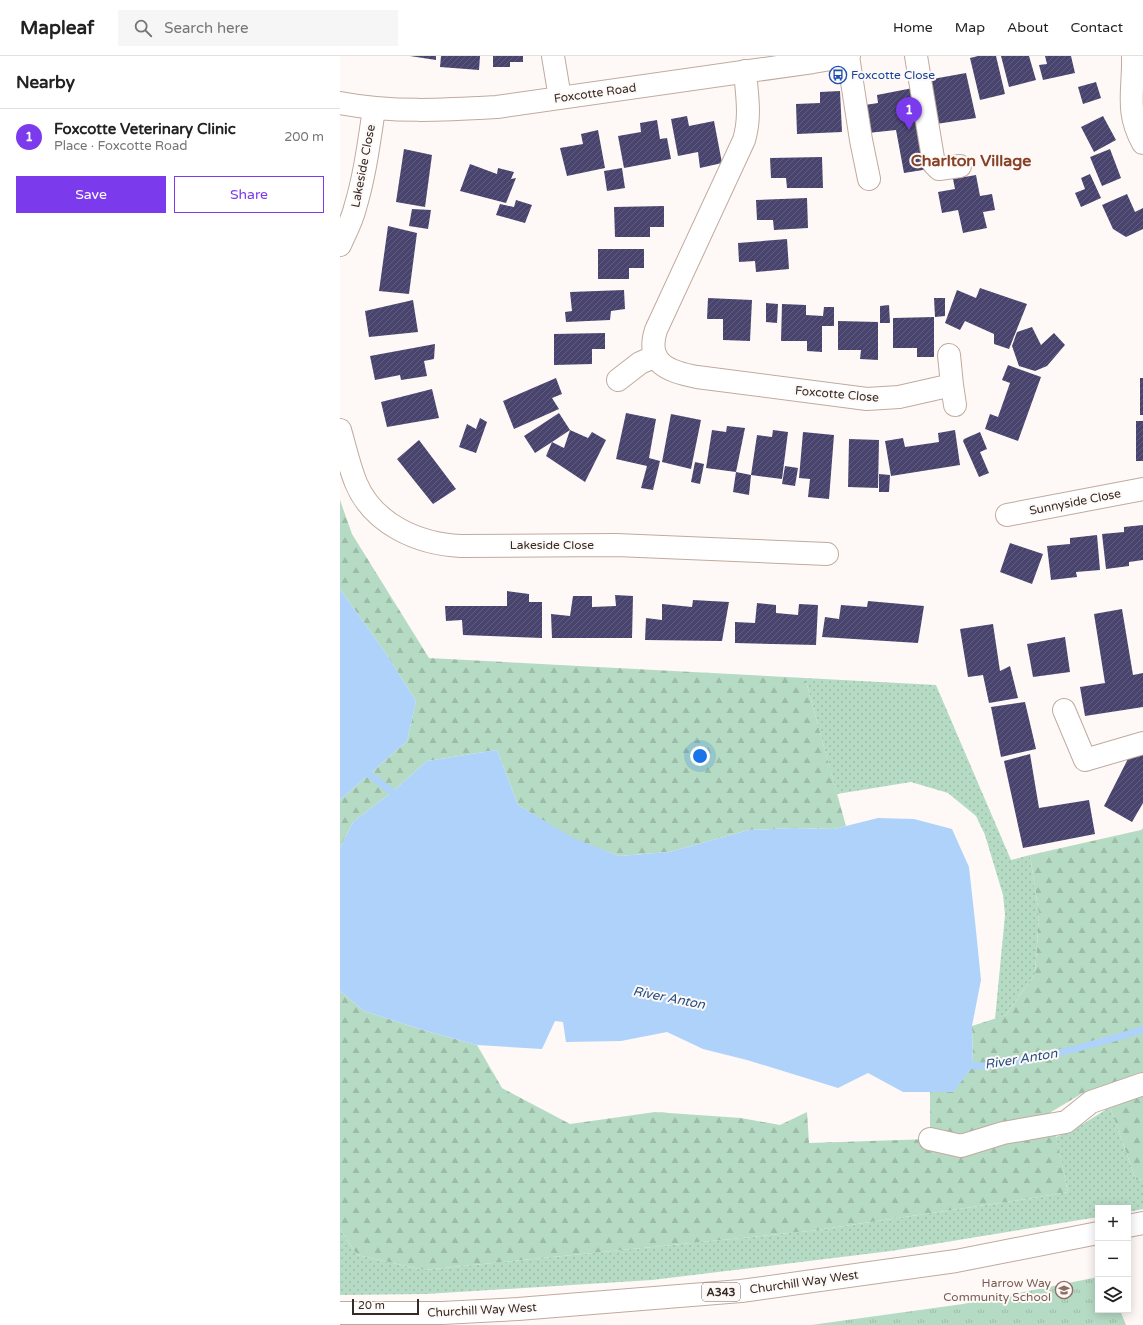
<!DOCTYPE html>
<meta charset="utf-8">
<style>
body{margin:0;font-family:"Varela Round",sans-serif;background:#f6f6f6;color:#222}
.controls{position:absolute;right:12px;bottom:12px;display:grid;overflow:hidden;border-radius:0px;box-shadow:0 2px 10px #0003}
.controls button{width:36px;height:36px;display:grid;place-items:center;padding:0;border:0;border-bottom:1px solid #e0e0e0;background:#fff;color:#222;font:20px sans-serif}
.scale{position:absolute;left:12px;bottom:10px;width:67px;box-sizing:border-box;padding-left:4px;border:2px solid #342b26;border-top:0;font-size:11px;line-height:14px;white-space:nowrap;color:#342b26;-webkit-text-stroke:3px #fef9f6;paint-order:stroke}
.you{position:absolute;left:360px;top:700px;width:14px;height:14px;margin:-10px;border:3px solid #fff;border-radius:50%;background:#1a73e8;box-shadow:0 0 0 6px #1a73e833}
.badge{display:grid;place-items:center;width:26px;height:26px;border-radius:50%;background:#7c3aed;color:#fff;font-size:13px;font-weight:700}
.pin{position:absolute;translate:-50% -33px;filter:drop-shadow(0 1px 2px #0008)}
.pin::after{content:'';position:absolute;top:21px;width:14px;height:12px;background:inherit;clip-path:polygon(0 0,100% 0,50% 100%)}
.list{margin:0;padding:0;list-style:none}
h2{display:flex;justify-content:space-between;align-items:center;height:52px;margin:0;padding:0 16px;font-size:17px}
h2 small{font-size:13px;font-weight:400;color:#767676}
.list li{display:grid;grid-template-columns:26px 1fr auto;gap:12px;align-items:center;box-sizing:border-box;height:56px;padding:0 16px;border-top:1px solid #e0e0e0}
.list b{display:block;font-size:15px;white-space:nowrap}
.list p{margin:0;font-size:13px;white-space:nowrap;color:#767676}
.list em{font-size:13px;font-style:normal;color:#767676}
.actions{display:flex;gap:8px;padding:12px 16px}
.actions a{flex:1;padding:9px 0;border:1px solid #7c3aed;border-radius:0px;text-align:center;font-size:14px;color:#7c3aed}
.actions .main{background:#7c3aed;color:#fff}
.icon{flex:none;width:22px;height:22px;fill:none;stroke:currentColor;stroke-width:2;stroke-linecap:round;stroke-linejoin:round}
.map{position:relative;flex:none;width:803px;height:1269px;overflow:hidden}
header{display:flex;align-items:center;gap:24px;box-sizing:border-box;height:56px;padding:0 20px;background:#fff;border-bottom:1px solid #e0e0e0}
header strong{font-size:19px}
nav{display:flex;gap:22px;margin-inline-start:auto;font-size:14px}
.search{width:280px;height:36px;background:#f6f6f6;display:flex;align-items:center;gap:10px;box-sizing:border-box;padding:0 14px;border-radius:0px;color:#767676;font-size:15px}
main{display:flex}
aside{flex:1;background:#fff}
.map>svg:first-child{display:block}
.grass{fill:url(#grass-dots)}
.forest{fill:url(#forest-firs)}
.park{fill:url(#park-tufts)}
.water{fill:#afd2fb}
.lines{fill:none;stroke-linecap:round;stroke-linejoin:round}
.stream{stroke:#afd2fb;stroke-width:7}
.building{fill:url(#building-hatch);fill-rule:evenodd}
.minor-casing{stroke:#c0aa9e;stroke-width:24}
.major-casing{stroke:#c0aa9e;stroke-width:24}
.minor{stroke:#fff;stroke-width:22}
.major{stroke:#fff;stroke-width:22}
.labels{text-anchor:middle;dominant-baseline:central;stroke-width:4;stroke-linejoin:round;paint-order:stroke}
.shield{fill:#fef9f6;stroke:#716964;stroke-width:1}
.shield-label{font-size:11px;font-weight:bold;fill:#342b26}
.transit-label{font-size:12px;fill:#164399;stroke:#fef9f6;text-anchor:start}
.street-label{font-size:12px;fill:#342b26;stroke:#fef9f6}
.education-label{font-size:12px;fill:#785e54;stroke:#fef9f6;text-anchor:end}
.water-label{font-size:13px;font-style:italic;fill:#235184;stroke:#fef9f6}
.district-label{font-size:16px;font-weight:bold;fill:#854228;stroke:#fef9f6}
</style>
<header>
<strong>Mapleaf</strong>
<div class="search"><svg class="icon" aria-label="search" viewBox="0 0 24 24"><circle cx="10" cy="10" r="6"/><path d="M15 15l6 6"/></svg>Search here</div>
<nav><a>Home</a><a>Map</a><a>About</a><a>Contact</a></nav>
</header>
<main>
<aside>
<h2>Nearby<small></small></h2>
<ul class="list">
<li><span class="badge">1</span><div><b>Foxcotte Veterinary Clinic</b><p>Place · Foxcotte Road</p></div><em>200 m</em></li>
</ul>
<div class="actions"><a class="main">Save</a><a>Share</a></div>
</aside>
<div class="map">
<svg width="803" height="1269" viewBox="0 0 803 1269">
<defs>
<pattern id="grass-dots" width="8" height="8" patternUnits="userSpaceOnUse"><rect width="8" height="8" fill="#b6dbc4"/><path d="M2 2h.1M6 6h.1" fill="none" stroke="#9dbca8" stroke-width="1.8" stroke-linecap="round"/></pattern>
<pattern id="forest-firs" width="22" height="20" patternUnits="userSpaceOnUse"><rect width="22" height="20" fill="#b6dbc4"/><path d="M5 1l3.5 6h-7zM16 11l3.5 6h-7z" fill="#9dbca8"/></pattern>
<pattern id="park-tufts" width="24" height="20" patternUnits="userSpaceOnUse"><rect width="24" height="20" fill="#b6dbc4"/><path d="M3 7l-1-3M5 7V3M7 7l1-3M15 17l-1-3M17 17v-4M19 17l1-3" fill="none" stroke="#9dbca8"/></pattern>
<pattern id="building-hatch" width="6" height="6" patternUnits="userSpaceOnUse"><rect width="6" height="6" fill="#49446e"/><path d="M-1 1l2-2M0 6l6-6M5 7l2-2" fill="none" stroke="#615d7e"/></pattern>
</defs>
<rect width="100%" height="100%" fill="#fef9f6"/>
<path class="grass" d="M465 622 596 629 671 804 690 799 699 859 695 918 666 959 655 963 665 859 663 839 645 779 636 760 608 737 571 726 497 738Z
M770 1051 796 1124 803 1123V1153L788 1156V1152H758V1161L551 1195 312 1224 86 1238 0 1239V1173L17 1199 84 1214 470 1175 687 1143 728 1136 716 1081 735 1073Z"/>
<path class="forest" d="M0 444 12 478 89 602 465 622 506 770 494 773 453 772 409 774 329 796 279 800 233 783 178 749 157 694 87 705 52 736 13 766 0 792V744L67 685 76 645 45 596 0 533Z
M803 772V1016L743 1037 711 1056 728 1136 687 1143 470 1175 84 1214 17 1199 0 1173V935L24 955 86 975 137 989 162 1032 230 1068 315 1056 401 1062 440 1069 467 1056 469 1087 590 1083V1036L613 1035 633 1010 632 970 666 959 695 918 699 859 690 799 801 774Z
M803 1040V1123L796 1124 770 1051Z"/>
<path class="park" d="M758 1221V1254H780L786 1269H471L623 1248Z"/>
<path class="water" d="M0 533 45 596 76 645 67 685 0 744Z
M157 694 178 749 233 782 279 800 329 796 409 774 453 772 494 773 538 762 574 763 612 773 629 811 635 865 641 924 632 970 633 1010 613 1036H563L528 1017 498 1032 407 1004 363 993 327 976 281 985 226 986 223 966 215 965 202 993 137 989 86 975 24 955 0 935V792L13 766 52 736 87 705Z"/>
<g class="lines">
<path class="stream" d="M23 711 29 718 52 736 55 744
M624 1008C644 1013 668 1008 688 1004 725 996 762 986 798 975L803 973"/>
</g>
<path class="building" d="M70 0H96V4Z
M101 0H140L139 14 100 11Z
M153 0H183V6H170V11H153Z
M638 0H656L665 38 640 44 630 2Z
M661 0H689L696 24 669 31Z
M705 0H731L735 17 703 24 699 9 707 8Z
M626 17 636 62 596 68 587 24Z
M756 26 761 42 743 48 738 31Z
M578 31 589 113 564 117 556 74 528 77 525 49 538 47 537 39Z
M500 35 502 76 457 78 456 48 480 47V36Z
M347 60 349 70 374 65 382 107 360 112 358 96 338 100 331 63Z
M763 60 776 84 754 96 741 71Z
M317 64 320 83 327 82 331 103 284 112 278 80 301 76 300 67Z
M258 74 265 112 227 120 220 92 243 88 241 78Z
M64 93 92 99 85 151 56 146Z
M770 93 781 122 762 130 750 101Z
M482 101 483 132H447L446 122H431L430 102Z
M130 108 157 118 158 112 174 116 171 123 176 122 166 147 120 135Z
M282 112 285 132 267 135 264 115Z
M750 118 761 142 741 151 735 137 745 133 741 122Z
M636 119 640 140 652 138 655 154 643 156 647 172 623 177 618 154 602 157 598 136 615 133 613 123Z
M787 138 795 156 803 152V173L786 181 773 173 762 149Z
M467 142 468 172 434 174 433 164H417L416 144Z
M176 144 192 149 185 167 156 159 160 148 174 151Z
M324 150V171H310V181H275L274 151Z
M72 153 91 154 88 173 69 170Z
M48 170 77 177 69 238 39 235Z
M447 183 449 213 416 216 415 205 399 206 398 187Z
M258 193H304V212H289V223H258Z
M640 232 687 248 669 293 654 288V278L625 265 620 274 605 267 617 234 636 242Z
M284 234 285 253 271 255 270 264 226 266 225 256 232 255 230 236Z
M368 242 412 244 410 285 383 284V263H367Z
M594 242H605V260L595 261Z
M73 244 78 276 29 281 25 255Z
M426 247 438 248 437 267 426 266Z
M442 248 466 249V259L483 260 484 251H494V270H482V296L467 295V285H441Z
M549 249 550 267H540V250Z
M594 261V301H577V292H553V262Z
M498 265 538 266V304L520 303 521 294H498Z
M692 271 701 289 714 277 725 289 707 310 695 315 679 310 672 290 677 276Z
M265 277V293H252V308L214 309V278Z
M95 288 94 303 84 305 87 320 61 324 60 319 35 324 30 300Z
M668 309 701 321 678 385 645 373 650 358 658 361 670 327 662 324Z
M216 322 222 338 212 342 219 353 174 373 163 345Z
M800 322H803V359H800Z
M92 333 99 362 47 371 41 346Z
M219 357 230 374 248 382 252 376 266 384 245 426 206 400 212 386 195 397 184 380ZM230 374 224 392 212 386Z
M286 357 316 363 309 402 320 405 313 434 301 432 307 410 276 403Z
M331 358 361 364 351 413 322 406Z
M140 362 147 366 136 397 119 391 127 368 136 373Z
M796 365H803V405H796Z
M387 370 405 372 396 416 366 412 372 374 386 376Z
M433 374 448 376 442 423 411 419 409 439 393 436 396 416 411 419 417 379 432 381Z
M615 374 620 409 551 420 545 385 563 382 565 391 599 386 598 377Z
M463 376 494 379 489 443 468 441 470 423 459 422Z
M640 376 647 393 640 396 649 417 639 421 623 385 624 383Z
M509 383 539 384 538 432 508 431Z
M79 384 116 433 93 448 57 403Z
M355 406 364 408 360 428 351 426Z
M445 410 458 412 455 430 442 428Z
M539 418 550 419 549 436H539Z
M803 469V504L789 506V510L766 513 762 478 784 476V471Z
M757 479 760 514 736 516 737 521 711 524 707 490 730 488V482Z
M670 487 703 498 692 528 660 516Z
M167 535 189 538V546H202V582L123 579 122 564 106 565 105 550H167Z
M275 539 293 540 292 582H212L211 558 230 560 233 540H252V551L276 550Z
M353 544 389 546 382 585 305 584 306 562 322 564V548L352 551Z
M528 545 584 550 578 587 482 581 485 561 499 563 501 549 527 551Z
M417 547 436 549V557L458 559 459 548 478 549 476 589 395 587V566L415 567Z
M782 553 793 619 803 617V651L745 660 740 631 765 627 754 558Z
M653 568 660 615 670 610 678 642 649 647 643 619 628 621 620 573Z
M725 581 730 616 693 621 687 588Z
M685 646 696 693 661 701 651 651Z
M803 690V747L792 766 764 750 793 693Z
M690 698 699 752 749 744 755 778 683 792 664 705Z"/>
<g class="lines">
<defs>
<path id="minor" d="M213 0 220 42
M508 0 521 84 529 123
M576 0 594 108 599 113 620 110
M793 0C794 34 785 55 803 87
M405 15C407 39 411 61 404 84L316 274C305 308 330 316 357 321L527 343 559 341 612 329 609 299
M0 47C52 57 104 54 157 51L473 6 509 0
M0 189C5 177 12 165 15 152 25 119 29 86 34 53
M278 324 300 307 316 300
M612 329 615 349
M0 374C5 391 9 410 16 427 33 468 78 488 121 490L276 489 487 498
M667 459 803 433
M724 654 745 704 803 687
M590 1083 621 1090 663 1077 726 1066 751 1046 803 1028"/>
<path id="major" d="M788 1170 803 1167
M0 1257H102L178 1253 401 1235 616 1205 758 1177"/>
</defs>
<use href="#minor" class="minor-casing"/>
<use href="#major" class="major-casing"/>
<use href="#minor" class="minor"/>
<use href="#major" class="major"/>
</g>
<defs>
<symbol id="bus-ring" viewBox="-11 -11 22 22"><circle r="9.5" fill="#fef9f6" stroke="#1a4fb4" stroke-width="1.5"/><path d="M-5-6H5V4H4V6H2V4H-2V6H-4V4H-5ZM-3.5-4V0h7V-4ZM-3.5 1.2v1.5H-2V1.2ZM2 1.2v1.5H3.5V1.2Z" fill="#1a4fb4"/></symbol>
<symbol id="school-ring" viewBox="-11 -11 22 22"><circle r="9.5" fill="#fef9f6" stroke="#8d6e63" stroke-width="1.5"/><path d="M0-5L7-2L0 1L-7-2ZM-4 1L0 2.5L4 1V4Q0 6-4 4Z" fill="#8d6e63"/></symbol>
</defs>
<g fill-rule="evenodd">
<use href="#bus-ring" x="488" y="9" width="20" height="20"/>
<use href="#school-ring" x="714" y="1224" width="20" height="20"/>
</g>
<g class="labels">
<rect class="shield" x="362" y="1227" width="38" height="18" rx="3"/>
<g class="shield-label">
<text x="381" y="1236">A343</text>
</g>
<g class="transit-label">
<text x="511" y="19">Foxcotte Close</text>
</g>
<g class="street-label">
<text transform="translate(255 37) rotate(-8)">Foxcotte Road</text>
<text transform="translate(23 110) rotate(-79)">Lakeside Close</text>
<text transform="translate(497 338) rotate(5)">Foxcotte Close</text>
<text transform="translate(735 446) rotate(-11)">Sunnyside Close</text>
<text x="212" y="489">Lakeside Close</text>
<text transform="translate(464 1226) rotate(-8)">Churchill Way West</text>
<text transform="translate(142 1254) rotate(-3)">Churchill Way West</text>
</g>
<g class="education-label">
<text x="711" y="1227">Harrow Way<tspan x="711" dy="14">Community School</tspan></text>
</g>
<g class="water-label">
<text transform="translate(329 942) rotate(11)">River Anton</text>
<text transform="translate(681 1003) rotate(-9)">River Anton</text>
</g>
<g class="district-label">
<text x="631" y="105">Charlton Village</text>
</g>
</g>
</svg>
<div class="controls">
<button>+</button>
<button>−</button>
<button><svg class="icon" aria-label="layers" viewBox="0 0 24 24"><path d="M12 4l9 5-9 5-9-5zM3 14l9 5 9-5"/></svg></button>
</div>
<div class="scale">20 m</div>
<div class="you"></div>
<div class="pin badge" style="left:569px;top:74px">1</div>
</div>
</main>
